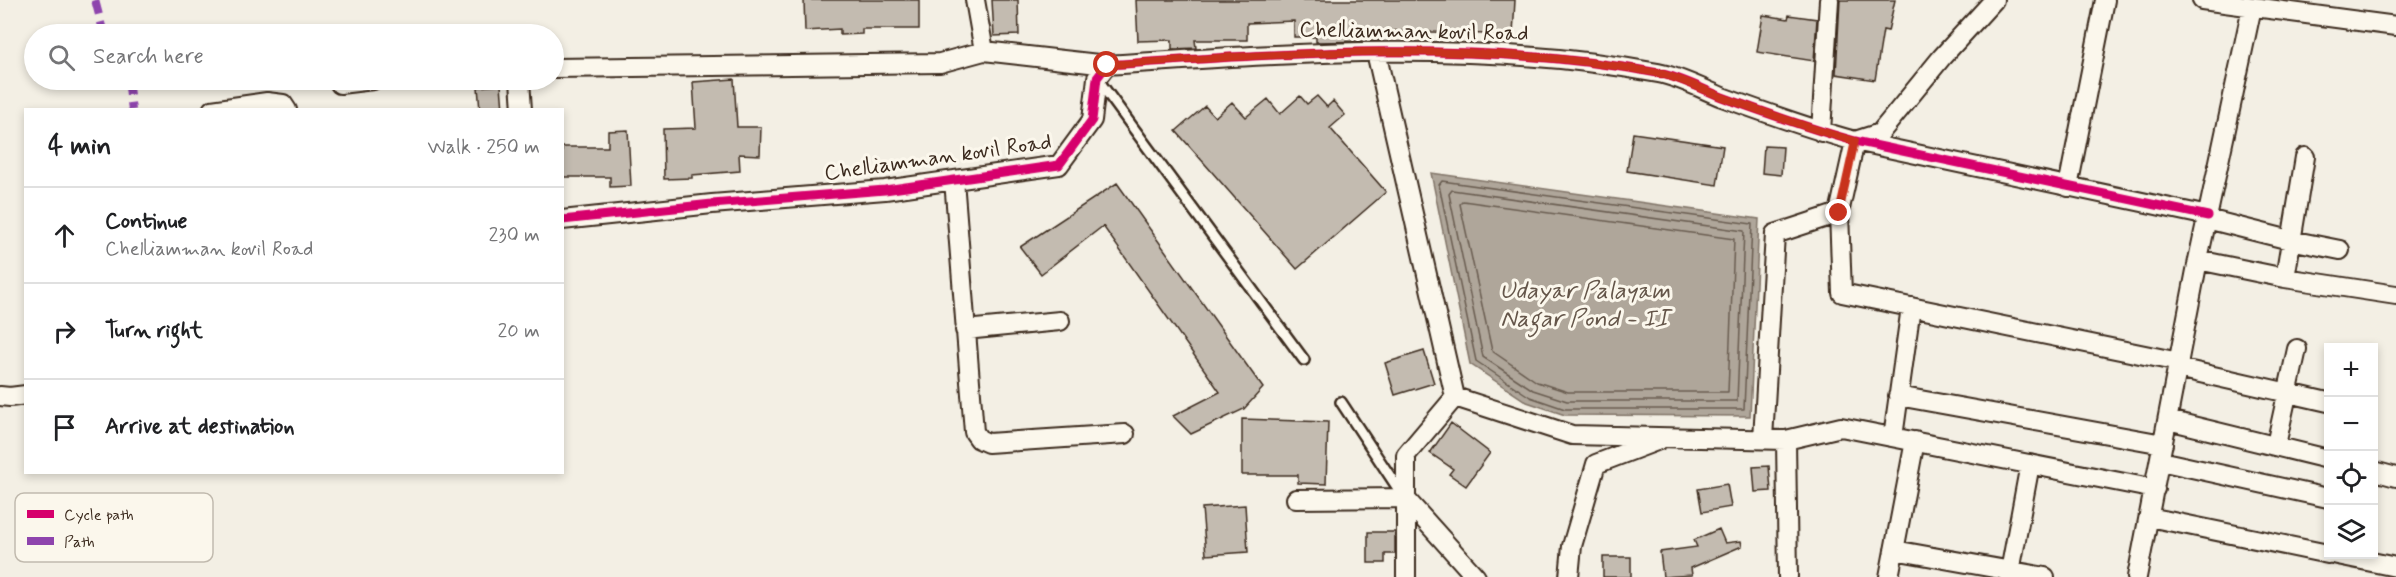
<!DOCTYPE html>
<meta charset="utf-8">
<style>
body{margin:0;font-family:Mynerve,sans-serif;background:#f6f6f6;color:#202124}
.controls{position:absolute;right:18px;bottom:18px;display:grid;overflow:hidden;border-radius:0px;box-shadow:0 3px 9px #0003}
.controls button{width:54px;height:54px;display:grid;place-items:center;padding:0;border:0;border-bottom:2px solid #e0e0e0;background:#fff;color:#202124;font:30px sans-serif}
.stop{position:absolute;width:18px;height:18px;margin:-14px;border:4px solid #c8321e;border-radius:50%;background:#fff}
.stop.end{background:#c8321e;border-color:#fff;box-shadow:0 2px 6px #0008}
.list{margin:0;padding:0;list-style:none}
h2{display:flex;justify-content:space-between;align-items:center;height:78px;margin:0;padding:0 24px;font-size:26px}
h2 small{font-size:20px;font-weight:400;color:#757577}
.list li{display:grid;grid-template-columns:39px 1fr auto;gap:18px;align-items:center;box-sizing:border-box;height:96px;padding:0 24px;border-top:2px solid #e0e0e0}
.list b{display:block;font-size:22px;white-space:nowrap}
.list p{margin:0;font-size:20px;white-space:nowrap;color:#757577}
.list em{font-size:20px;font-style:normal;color:#757577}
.icon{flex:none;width:33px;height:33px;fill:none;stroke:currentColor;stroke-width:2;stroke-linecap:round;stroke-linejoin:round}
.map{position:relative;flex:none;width:2396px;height:577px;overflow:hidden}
.search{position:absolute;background:#fff;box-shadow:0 3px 9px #0003;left:24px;top:24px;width:540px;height:66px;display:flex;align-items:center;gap:15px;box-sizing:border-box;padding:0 21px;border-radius:33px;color:#757577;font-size:22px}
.panel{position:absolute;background:#fff;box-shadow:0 3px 9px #0003;left:24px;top:108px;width:540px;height:366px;border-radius:0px}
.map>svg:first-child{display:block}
.water{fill:#afa69a;stroke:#817468;stroke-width:1.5}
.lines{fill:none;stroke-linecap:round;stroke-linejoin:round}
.shore{stroke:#695c50;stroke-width:1.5}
.building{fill:#c3bbb0;stroke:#3b2a1e;stroke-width:1.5}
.lane-casing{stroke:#3b2a1e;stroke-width:14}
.street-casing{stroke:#3b2a1e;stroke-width:22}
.lane{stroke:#fbf7ec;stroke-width:9}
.street{stroke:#fbf7ec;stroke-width:18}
.quiet{stroke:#8e44ad;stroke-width:8;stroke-dasharray:15 8;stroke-linecap:butt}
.cycleway-casing{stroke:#fbf7ec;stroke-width:13}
.cycleway{stroke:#d6006c;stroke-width:9}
.route{stroke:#c8321e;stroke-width:8}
.labels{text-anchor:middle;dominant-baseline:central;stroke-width:6;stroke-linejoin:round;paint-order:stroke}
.street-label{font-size:22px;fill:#3b2a1e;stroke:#fbf7ec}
.water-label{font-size:24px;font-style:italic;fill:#645549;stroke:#fbf7ec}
.key{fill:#fbf7ec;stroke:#c1baae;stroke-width:1.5}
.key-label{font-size:16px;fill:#3b2a1e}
</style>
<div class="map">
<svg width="2396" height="577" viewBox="0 0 2396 577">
<rect width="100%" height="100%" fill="#f3efe4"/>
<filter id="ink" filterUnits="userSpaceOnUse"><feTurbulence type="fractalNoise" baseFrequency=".0167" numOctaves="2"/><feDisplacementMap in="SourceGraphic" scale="12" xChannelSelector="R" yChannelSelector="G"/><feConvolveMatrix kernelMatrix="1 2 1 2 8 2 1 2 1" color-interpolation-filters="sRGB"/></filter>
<g filter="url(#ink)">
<path class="water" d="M1431 173 1759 219 1750 416 1565 415 1527 402 1470 364Z"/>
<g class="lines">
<path class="shore" d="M1442 181 1752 224 1744 409H1565L1530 397 1476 361 1439 185Z
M1452 190 1744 231 1737 401H1567L1533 390 1483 357 1449 194Z
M1463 201 1734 239 1728 392H1568L1537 382 1492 351 1460 204Z"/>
</g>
<path class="building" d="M804 0H919V29H862V34L840 35V29L805 31Z
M992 0H1018L1019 35 994 36Z
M1136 0H1515L1513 35 1377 30 1379 41 1316 42V37H1294V21L1247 23V40H1195L1196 48 1172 49V40L1138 41Z
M1840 0H1895L1888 31 1883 30 1875 80 1836 74Z
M1763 15 1788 19 1789 15 1817 19 1814 61 1757 52Z
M734 79 737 127H761L760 155 739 154 740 171 692 175V178L664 179 663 129 696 128 693 82Z
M501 85 503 110H480L478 87Z
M1300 96 1307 104 1317 96 1327 107 1333 101 1345 115 1330 128 1386 192 1297 269 1176 131 1205 106 1215 117 1232 102 1246 117 1268 99 1280 114Z
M628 130 631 186 610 187V177H562V147H608V131Z
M1633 133 1723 146 1717 185 1627 171Z
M1764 146 1783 147 1781 175 1762 173Z
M1117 183 1263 388 1244 409 1191 434 1173 416 1220 392 1103 226 1041 274 1020 247Z
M1424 351 1434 383 1395 395 1385 363Z
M1242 419 1328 422 1326 484 1298 483V475H1242Z
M1451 423 1490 453 1466 486 1449 474 1453 469 1430 453Z
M1769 466 1771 491 1755 492 1753 467Z
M1727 484 1731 507 1702 512 1698 489Z
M1245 505 1248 552 1206 555 1202 508Z
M1719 529 1725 543 1741 541 1742 546 1691 568 1692 575 1663 577 1660 552 1697 547 1694 540Z
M1368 532H1395V554H1385V563H1368Z
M1603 557H1631V577H1603Z"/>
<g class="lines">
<defs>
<path id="lane" d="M1098 80 1304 360
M1341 402 1403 496"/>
<path id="street" d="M975 0 984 51 1107 65
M2202 0 2396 26
M1376 52 1455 397
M554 68 940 63 984 51
M520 80 522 110
M340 84 373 80
M212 110 267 102 283 104 287 110
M1821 132 1829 0
M1855 141 1880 133 1942 57 1994 0
M954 180 974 432 979 439 988 443 1125 434
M2068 187 2105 0
M1839 213 1842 293 2179 362
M2207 219 2290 240 2340 250
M562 220 712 204 885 190 1059 165 1092 120 1097 78 1107 65C1288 53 1478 39 1658 73 1680 77 1702 89 1722 97 1766 113 1810 129 1855 141L2208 216
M2198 260 2285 278 2396 295
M2285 278 2305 157
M965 330 1060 321
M2178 368 2328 402
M0 396 10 397 26 395
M1898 396 2163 444
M2168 420 2328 459
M1893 437 1911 307
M1763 439 1775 234 1839 213 1855 141
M1786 440 1841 427 2155 489
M2276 445 2297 349
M2160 461 2328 498
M2374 471 2396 477
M1296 499 1405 498 1476 577
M2149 517 2328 554
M1894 550 2045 577
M2333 554 2396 567
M1406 577V455L1455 397 1572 435 1786 440 1788 577
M1569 577 1572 546 1596 464 1659 440
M1889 577 1915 441
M2009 577 2030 464
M2137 577 2198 260 2252 7"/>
</defs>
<use href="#lane" class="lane-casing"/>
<use href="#street" class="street-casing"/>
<use href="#lane" class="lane"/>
<use href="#street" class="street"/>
<path class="quiet" d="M95 0 104 34
M128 80 132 110"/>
<defs>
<path id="cycleway" d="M562 220 712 204 885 190 1059 165 1092 120 1097 78 1107 65C1288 53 1478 39 1658 73 1680 77 1702 89 1722 97 1766 113 1810 129 1855 141L2208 216"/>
</defs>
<use href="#cycleway" class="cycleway-casing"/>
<use href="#cycleway" class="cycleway"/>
</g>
</g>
<g class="lines" filter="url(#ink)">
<path class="route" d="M1107 65C1288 53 1478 39 1658 73 1680 78 1702 89 1722 97 1766 113 1810 129 1855 141L1839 213"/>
</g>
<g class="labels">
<g class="street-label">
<text transform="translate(1414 32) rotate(1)">Chelliamman kovil Road</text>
<text transform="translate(938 158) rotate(-8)">Chelliamman kovil Road</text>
</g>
<g class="water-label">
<text x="1585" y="291">Udayar Palayam<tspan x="1585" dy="28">Nagar Pond - II</tspan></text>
</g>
</g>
<rect x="15" y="493" width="198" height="69" rx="9" class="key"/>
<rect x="27" y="510" width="27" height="8" fill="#d6006c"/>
<rect x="27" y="537" width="27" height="8" fill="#8e44ad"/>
<g class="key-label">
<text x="64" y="520">Cycle path</text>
<text x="64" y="547">Path</text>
</g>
</svg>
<div class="controls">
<button>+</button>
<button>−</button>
<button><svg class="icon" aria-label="locate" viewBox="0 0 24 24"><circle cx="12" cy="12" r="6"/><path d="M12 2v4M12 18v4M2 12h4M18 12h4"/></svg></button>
<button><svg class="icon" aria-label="layers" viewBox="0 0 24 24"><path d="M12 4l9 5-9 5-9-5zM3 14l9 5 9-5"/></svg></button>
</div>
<div class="stop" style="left:1107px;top:65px"></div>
<div class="stop end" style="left:1839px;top:213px"></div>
<div class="search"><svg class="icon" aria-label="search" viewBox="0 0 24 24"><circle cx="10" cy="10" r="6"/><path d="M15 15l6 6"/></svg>Search here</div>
<section class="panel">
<h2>4 min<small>Walk · 250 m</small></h2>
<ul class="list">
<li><svg class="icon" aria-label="ahead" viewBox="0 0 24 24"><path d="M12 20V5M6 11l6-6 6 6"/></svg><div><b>Continue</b><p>Chelliamman kovil Road</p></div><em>230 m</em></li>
<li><svg class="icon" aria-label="right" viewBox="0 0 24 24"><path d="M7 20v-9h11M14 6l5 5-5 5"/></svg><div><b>Turn right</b></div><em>20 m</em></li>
<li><svg class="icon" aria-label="arrive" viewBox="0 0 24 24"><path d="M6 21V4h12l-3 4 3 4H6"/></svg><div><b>Arrive at destination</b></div></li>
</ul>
</section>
</div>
